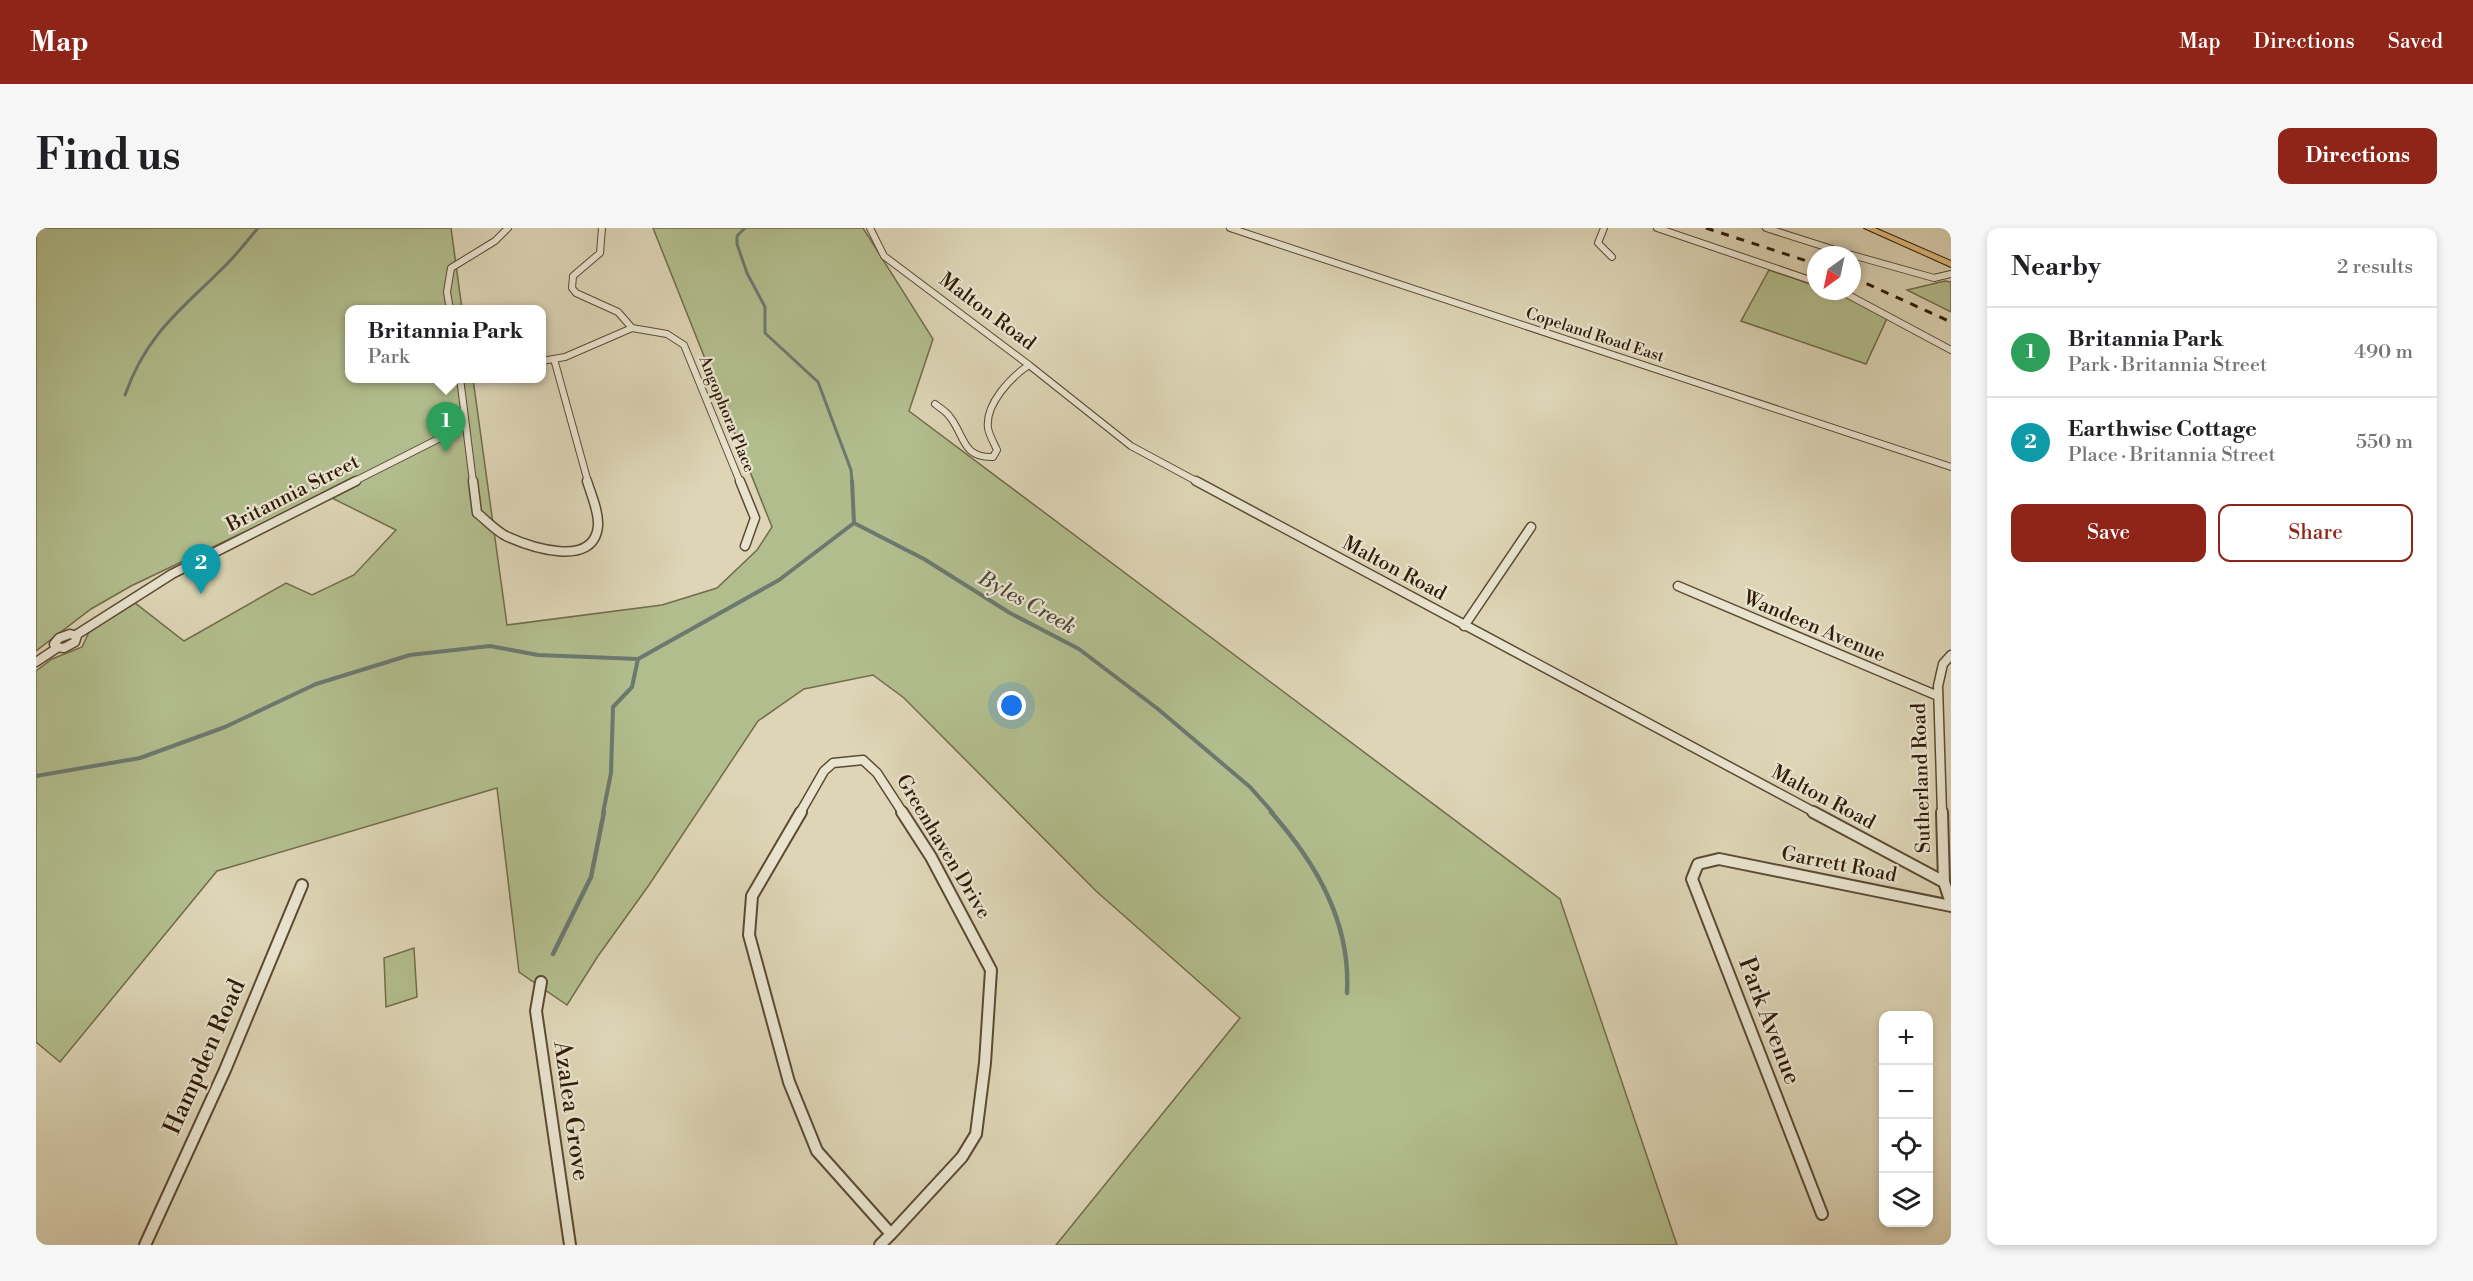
<!DOCTYPE html>
<meta charset="utf-8">
<style>
body{margin:0;font-family:"Libre Bodoni",serif;background:#f6f6f6;color:#202124}
.controls{position:absolute;right:18px;bottom:18px;display:grid;overflow:hidden;border-radius:12px;box-shadow:0 3px 9px #0003}
.controls button{width:54px;height:54px;display:grid;place-items:center;padding:0;border:0;border-bottom:2px solid #e0e0e0;background:#fff;color:#202124;font:30px sans-serif}
.compass{position:absolute;left:1771px;top:18px;width:54px;height:54px;border-radius:50%;background:#fff;box-shadow:0 3px 9px #0003;rotate:213deg}
.you{position:absolute;left:976px;top:478px;width:21px;height:21px;margin:-15px;border:4px solid #fff;border-radius:50%;background:#1a73e8;box-shadow:0 0 0 9px #1a73e833}
.badge{display:grid;place-items:center;width:39px;height:39px;border-radius:50%;background:#8f2418;color:#fff;font-size:20px;font-weight:700}
.pin{position:absolute;translate:-50% -50px;filter:drop-shadow(0 2px 3px #0008)}
.pin::after{content:'';position:absolute;top:32px;width:21px;height:18px;background:inherit;clip-path:polygon(0 0,100% 0,50% 100%)}
.popup{position:absolute;left:309px;top:77px;width:201px;height:78px;box-sizing:border-box;display:grid;place-content:center;border-radius:12px;background:#fff;filter:drop-shadow(0 2px 4px #0005);font-size:20px;white-space:nowrap;color:#757577}
.popup b{font-size:22px;color:#202124}
.popup::after{content:'';position:absolute;left:50%;top:100%;margin-left:-12px;border:12px solid transparent;border-top-color:#fff}
.list{margin:0;padding:0;list-style:none}
h2{display:flex;justify-content:space-between;align-items:center;height:78px;margin:0;padding:0 24px;font-size:26px}
h2 small{font-size:20px;font-weight:400;color:#757577}
.list li{display:grid;grid-template-columns:39px 1fr auto;gap:18px;align-items:center;box-sizing:border-box;height:90px;padding:0 24px;border-top:2px solid #e0e0e0}
.list b{display:block;font-size:22px;white-space:nowrap}
.list p{margin:0;font-size:20px;white-space:nowrap;color:#757577}
.list em{font-size:20px;font-style:normal;color:#757577}
.actions{display:flex;gap:12px;padding:18px 24px}
.actions a{flex:1;padding:14px 0;border:2px solid #8f2418;border-radius:12px;text-align:center;font-size:21px;color:#8f2418}
.actions .main{background:#8f2418;color:#fff}
.icon{flex:none;width:33px;height:33px;fill:none;stroke:currentColor;stroke-width:2;stroke-linecap:round;stroke-linejoin:round}
.map{position:relative;flex:none;width:1915px;height:1017px;overflow:hidden;border-radius:12px}
header{display:flex;align-items:center;gap:36px;box-sizing:border-box;height:84px;padding:0 30px;background:#8f2418;color:#fff}
header strong{font-size:28px}
nav{display:flex;gap:33px;margin-inline-start:auto;font-size:21px}
.intro{display:flex;align-items:center;justify-content:space-between;box-sizing:border-box;height:144px;padding:0 36px}
h1{margin:0;font-size:42px}
.button{padding:15px 27px;border-radius:12px;background:#8f2418;color:#fff;font-size:21px;font-weight:700}
main{display:flex;gap:36px;padding:0 36px}
aside{flex:1;background:#fff;border-radius:12px;box-shadow:0 3px 9px #0003}
.map>svg:first-child{display:block}
.green{fill:#b2bd8d;stroke:#726c4a;stroke-width:1.5}
.lines{fill:none;stroke-linecap:round;stroke-linejoin:round}
.stream-far2{stroke:#6c796f;stroke-width:3}
.stream-far1{stroke:#6c796f;stroke-width:4}
.stream{stroke:#6c796f;stroke-width:4.5}
.street-far2-casing{stroke:#5c4a33;stroke-width:8}
.street-far1-casing{stroke:#5c4a33;stroke-width:11}
.street-casing{stroke:#5c4a33;stroke-width:14}
.primary-casing{stroke:#311b07;stroke-width:2}
.street-far2{stroke:#e9e4d0;stroke-width:6}
.street-far1{stroke:#e9e4d0;stroke-width:8}
.street{stroke:#e9e4d0;stroke-width:10}
.primary{fill:#deba7b;fill-rule:evenodd}
.rail{stroke:#311b07;stroke-width:3;stroke-dasharray:8 8;stroke-linecap:butt}
.labels{text-anchor:middle;dominant-baseline:central;stroke-width:4.5;stroke-linejoin:round;paint-order:stroke}
.far-street-label{font-size:16px;fill:#311b07;stroke:#e9e4d0}
.street-label{font-size:20px;fill:#311b07;stroke:#e9e4d0}
.water-label{font-size:21px;font-style:italic;fill:#4f4a3b;stroke:#e9e4d0}
.near-street-label{font-size:24px;fill:#311b07;stroke:#e9e4d0}
</style>
<header>
<strong>Map</strong>
<nav><a>Map</a><a>Directions</a><a>Saved</a></nav>
</header>
<div class="intro"><h1>Find us</h1><a class="button">Directions</a></div>
<main>
<div class="map">
<svg width="1915" height="1017" viewBox="0 0 1915 1017">
<rect width="100%" height="100%" fill="#ddd5b6"/>
<filter id="stains"><feTurbulence type="fractalNoise" baseFrequency=".00333" numOctaves="4"/><feColorMatrix values="0 0 0 0 .2 0 0 0 0 .09 0 0 0 0 .02 0 0 0 .5 -.17"/></filter>
<radialGradient id="worn" r=".72"><stop offset=".6" stop-color="#630" stop-opacity="0"/><stop offset="1" stop-color="#630" stop-opacity=".3"/></radialGradient>
<path class="green" d="M0 0H415L426 81 314 82V150L437 151 471 397 626 377 681 360 721 322 736 299 617 0H827L897 111 873 183 1524 671 1641 1017H1020L1204 790 1060 663 868 470 837 447 768 461 722 493 613 657 562 728 531 777 483 744 461 560 181 643 24 834 0 814V443L16 431 46 419 54 402 99 375 148 413 250 355 276 367 318 347 360 302 288 266 95 358 55 381 0 423Z
M1733 42 1780 58V63L1801 65 1852 88 1830 136 1705 93Z
M1909 53 1915 54V84L1871 62Z
M378 720 381 769 350 779 348 730Z"/>
<g class="lines">
<path class="stream-far2" d="M709 0 701 8V16L711 45 729 79V105L782 154 815 242 816 254
M89 167C111 105 145 82 189 38 201 26 211 13 222 0"/>
<path class="stream-far1" d="M816 253 818 295 888 331 974 385 1043 421 1122 481 1214 559 1237 585
M0 548 104 530 189 499 280 456 374 427 454 418 502 427 602 431 743 352 818 295
M567 585 575 545 577 479 596 459 602 431"/>
<path class="stream" d="M1235 584C1280 635 1315 694 1311 765
M517 726 555 649 568 584"/>
<defs>
<path id="street-far2" d="M834 0 848 28 993 137 1095 218 1162 254
M1194 0 1915 239
M1568 0 1562 15 1576 29
M1621 0 1780 54
M1730 0 1815 27
M1816 27 1898 50 1915 46
M1805 63 1915 122
M414 82 411 64 415 40 459 13 472 0
M596 100 631 106 648 117 704 254
M518 131 552 254
M506 133 529 129 596 100 582 84 540 65 536 60 537 48 564 25 566 0
M424 150 437 254
M899 176C904 180 910 183 914 189 929 208 926 230 957 229L961 222C958 215 953 207 952 200 949 176 975 149 993 137
M317 254 430 197"/>
<path id="street-far1" d="M437 253 441 285C450 292 460 303 470 308 494 319 558 341 562 298 563 284 555 266 551 253
M704 253 719 290 709 318
M1160 253 1780 585
M1642 358 1902 468
M1428 398 1495 299
M34 406 41 408 39 414 28 420 19 419 18 416 23 410Z
M40 407 136 346 320 253
M0 434 21 420
M764 585 788 543 797 535 827 532 841 545 867 585
M1906 585 1902 458 1907 436 1915 427"/>
<path id="street" d="M765 584 716 668 713 707 753 854 781 923 855 1006
M1777 584 1908 654
M1906 584 1908 654 1915 675
M505 754 500 783 534 1017
M1786 986 1656 651 1662 636 1683 631 1915 678
M855 1006 926 929 940 906 949 835 955 742 895 629 866 584
M109 1017 189 842 266 657
M844 1017 855 1006"/>
<path id="primary" d="M1828 0H1839L1915 33V39Z"/>
</defs>
<use href="#street-far2" class="street-far2-casing"/>
<use href="#street-far1" class="street-far1-casing"/>
<use href="#street" class="street-casing"/>
<use href="#primary" class="primary-casing"/>
<use href="#street-far2" class="street-far2"/>
<use href="#street-far1" class="street-far1"/>
<use href="#street" class="street"/>
<use href="#primary" class="primary"/>
<path class="rail" d="M1670 0 1780 36
M1816 49 1915 94"/>
</g>
<g class="labels">
<g class="far-street-label">
<text transform="translate(1559 107) rotate(18)">Copeland Road East</text>
<text transform="translate(691 186) rotate(68)">Angophora Place</text>
</g>
<g class="street-label">
<text transform="translate(951 84) rotate(37)">Malton Road</text>
<text transform="translate(257 266) rotate(-27)">Britannia Street</text>
<text transform="translate(1358 341) rotate(28)">Malton Road</text>
<text transform="translate(1778 399) rotate(23)">Wandeen Avenue</text>
<text transform="translate(1886 550) rotate(-92)">Sutherland Road</text>
<text transform="translate(1787 570) rotate(28)">Malton Road</text>
<text transform="translate(907 619) rotate(59)">Greenhaven Drive</text>
<text transform="translate(1803 637) rotate(11)">Garrett Road</text>
</g>
<g class="water-label">
<text transform="translate(991 375) rotate(29)">Byles Creek</text>
</g>
<g class="near-street-label">
<text transform="translate(1733 793) rotate(69)">Park Avenue</text>
<text transform="translate(169 829) rotate(-66)">Hampden Road</text>
<text transform="translate(535 883) rotate(82)">Azalea Grove</text>
</g>
</g>
<rect width="100%" height="100%" filter="url(#stains)"/>
<rect width="100%" height="100%" fill="url(#worn)"/>
</svg>
<div class="controls">
<button>+</button>
<button>−</button>
<button><svg class="icon" aria-label="locate" viewBox="0 0 24 24"><circle cx="12" cy="12" r="6"/><path d="M12 2v4M12 18v4M2 12h4M18 12h4"/></svg></button>
<button><svg class="icon" aria-label="layers" viewBox="0 0 24 24"><path d="M12 4l9 5-9 5-9-5zM3 14l9 5 9-5"/></svg></button>
</div>
<svg class="compass" viewBox="-18 -18 36 36"><path d="M0-13l5 13h-10z" fill="#e53935"/><path d="M0 13l5-13h-10z" fill="#757577"/></svg>
<div class="you"></div>
<div class="pin badge" style="left:410px;top:224px;background:#2e9e5b">1</div>
<div class="popup"><b>Britannia Park</b>Park</div>
<div class="pin badge" style="left:165px;top:366px;background:#0f9aa8">2</div>
</div>
<aside>
<h2>Nearby<small>2 results</small></h2>
<ul class="list">
<li><span class="badge" style="background:#2e9e5b">1</span><div><b>Britannia Park</b><p>Park · Britannia Street</p></div><em>490 m</em></li>
<li><span class="badge" style="background:#0f9aa8">2</span><div><b>Earthwise Cottage</b><p>Place · Britannia Street</p></div><em>550 m</em></li>
</ul>
<div class="actions"><a class="main">Save</a><a>Share</a></div>
</aside>
</main>
